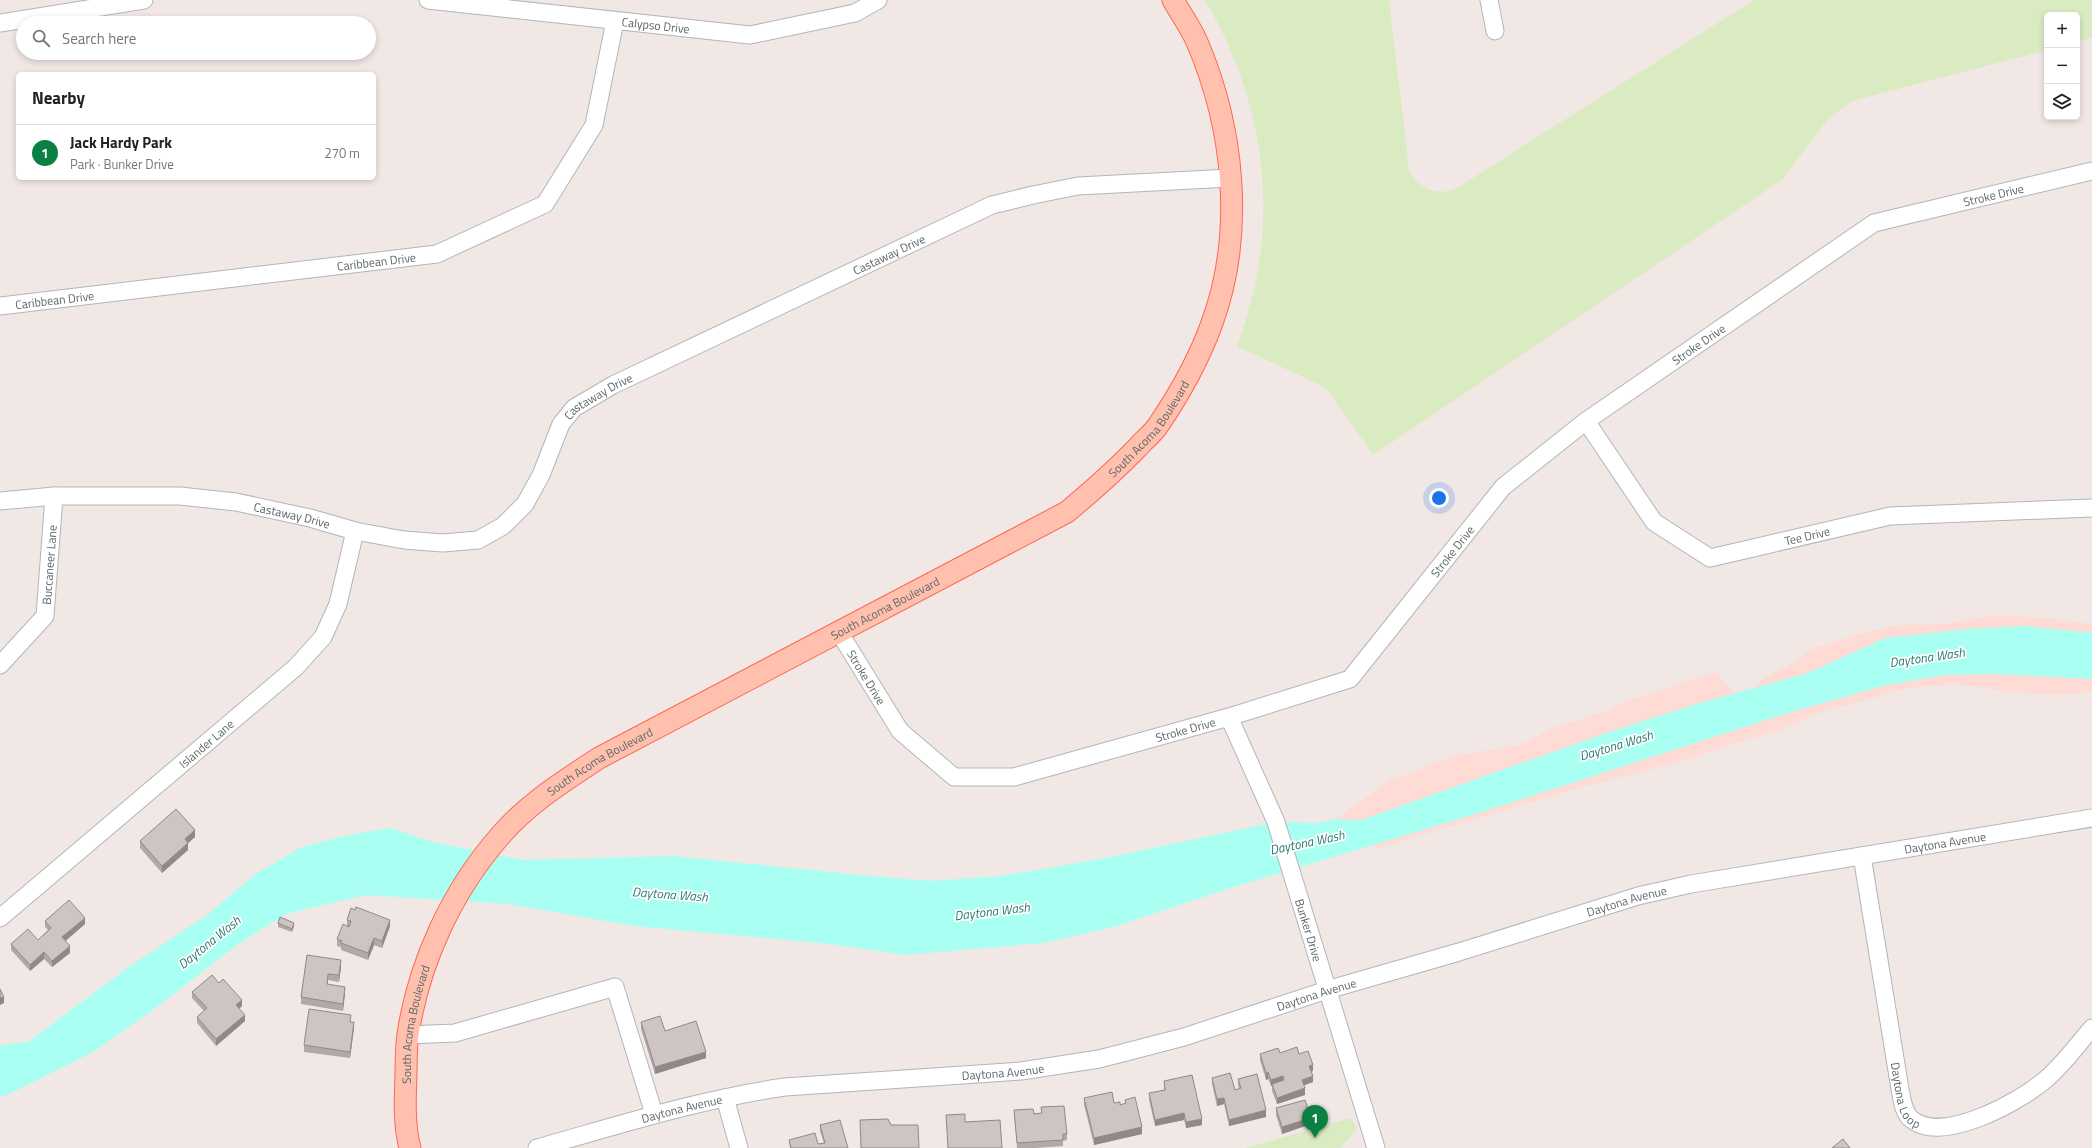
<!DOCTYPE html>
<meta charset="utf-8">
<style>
body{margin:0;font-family:"Titillium Web",sans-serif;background:#f6f6f6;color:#222}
.controls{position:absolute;right:12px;top:12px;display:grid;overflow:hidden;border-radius:6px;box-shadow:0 2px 6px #0003}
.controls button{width:36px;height:36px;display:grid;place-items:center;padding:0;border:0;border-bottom:1px solid #e0e0e0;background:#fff;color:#222;font:20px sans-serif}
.you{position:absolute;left:1439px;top:498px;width:14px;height:14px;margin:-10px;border:3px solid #fff;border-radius:50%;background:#1a73e8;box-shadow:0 0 0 6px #1a73e833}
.badge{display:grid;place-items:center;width:26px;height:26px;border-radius:50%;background:#0b8043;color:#fff;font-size:13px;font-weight:700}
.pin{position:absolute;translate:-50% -33px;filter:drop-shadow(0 1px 2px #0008)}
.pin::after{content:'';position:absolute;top:21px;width:14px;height:12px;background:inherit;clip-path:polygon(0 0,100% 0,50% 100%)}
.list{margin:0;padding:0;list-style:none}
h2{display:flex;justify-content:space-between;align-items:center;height:52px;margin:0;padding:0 16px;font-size:17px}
h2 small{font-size:13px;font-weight:400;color:#767676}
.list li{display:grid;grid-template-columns:26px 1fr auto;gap:12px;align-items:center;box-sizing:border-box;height:56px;padding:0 16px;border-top:1px solid #e0e0e0}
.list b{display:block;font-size:15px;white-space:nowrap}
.list p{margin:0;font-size:13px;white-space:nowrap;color:#767676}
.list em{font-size:13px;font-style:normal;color:#767676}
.icon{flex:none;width:22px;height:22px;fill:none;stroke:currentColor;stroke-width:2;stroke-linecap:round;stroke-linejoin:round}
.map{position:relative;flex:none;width:2092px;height:1148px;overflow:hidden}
.search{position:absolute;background:#fff;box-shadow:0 2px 6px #0003;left:16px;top:16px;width:360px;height:44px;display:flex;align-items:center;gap:10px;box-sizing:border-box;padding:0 14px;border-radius:22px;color:#767676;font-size:15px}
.panel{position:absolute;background:#fff;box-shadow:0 2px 6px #0003;left:16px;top:72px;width:360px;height:108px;border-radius:6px}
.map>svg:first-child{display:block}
.green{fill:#daebc1}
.sand{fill:#fedbd5}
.water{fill:#a9fff1}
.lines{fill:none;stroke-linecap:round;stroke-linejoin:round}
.minor-casing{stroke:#afb7b7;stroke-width:19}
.major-casing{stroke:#ff6652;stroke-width:23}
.minor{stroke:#fff;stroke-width:17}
.major{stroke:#ffc1ae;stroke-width:21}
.wall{fill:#b0a9a8}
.shaded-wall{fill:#908988}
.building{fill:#cdc4c3;stroke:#908988}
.labels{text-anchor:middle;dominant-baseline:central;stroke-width:3.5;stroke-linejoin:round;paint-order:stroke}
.street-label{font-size:12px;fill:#5d6868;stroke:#fff}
.water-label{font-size:13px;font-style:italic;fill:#2a7a73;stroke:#fff}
</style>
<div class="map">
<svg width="2092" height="1148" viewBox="0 0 2092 1148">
<rect width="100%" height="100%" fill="#f1e8e6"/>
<path class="green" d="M1205 0H1389L1409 169C1417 189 1437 197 1457 188L1754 0H2092V38L2077 42V15H2047V50L1852 101 1829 118 1782 180 1373 455 1326 388 1237 346C1282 229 1268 107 1205 0Z
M1351 1118 1357 1129 1340 1148H1245Z"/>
<path class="sand" d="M1994 615 2046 618 2092 624V692L2054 695 2004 691 1954 684 1907 688 1813 715 1775 732 1734 743 1691 759 1571 790 1375 849 1380 832 1336 819 1387 782 1454 756 1520 745 1553 728 1604 712 1618 704 1717 672 1733 693 1756 687 1764 678 1798 660 1809 650 1849 637 1896 625 1943 624Z"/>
<path class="water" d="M2024 626 2092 633V679L1997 674 1943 675 1883 686 1791 712 1476 814 1224 890 1114 927 1043 943 906 955 830 944 634 926 508 904 366 895 286 914 237 945 153 1010 93 1052 5 1096H0V1045L28 1042 126 969 207 915 257 873 302 847 348 835 390 828 433 842 523 860 674 856 859 875 931 881 1001 876 1106 858 1276 822 1316 823 1336 819 1361 820 1609 732 1696 704 1808 673 1885 638 1968 629Z"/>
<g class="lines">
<defs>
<g id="minor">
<path id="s1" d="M428 0 750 35 855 13 878 0"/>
<path d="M1489 0 1495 31"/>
<path d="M0 23 144 0"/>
<path id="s2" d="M0 306 437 254 545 204 594 125 615 21"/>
<path id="s3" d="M1586 421 1654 522 1710 558 1890 516 2092 508"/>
<path id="s4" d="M0 501 54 496H180L236 502 310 518 355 531 404 540 443 543 478 540 503 526 525 504 541 475 561 424 574 408 613 385 992 205 1033 195 1078 186 1230 178"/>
<path id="s5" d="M839 632 900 731 954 777H1014L1229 717 1350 679 1503 487 1586 421 1874 223 2092 171"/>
<path id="s6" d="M0 665 45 616 54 496"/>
<path id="s7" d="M1229 717 1276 822 1376 1148"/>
<path id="s8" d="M1862 856 1900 1089C1902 1099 1903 1112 1911 1119 1942 1145 2019 1102 2045 1080 2063 1065 2077 1045 2092 1028"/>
<path id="s9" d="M0 918 296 667 323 637 338 604 355 531"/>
<path d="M407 1035 455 1033 615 987 654 1114"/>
<path d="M725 1098 739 1148"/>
<path id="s10" d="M537 1148C619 1125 700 1099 785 1087L1021 1071 1099 1059 1184 1037 1327 990 1459 952 1638 896 1691 884 2092 818"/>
</g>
<g id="major">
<path id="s11" d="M410 1148C404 1126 405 1099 406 1076 406 1062 406 1047 408 1034 419 962 452 891 500 836 527 804 564 781 599 758L1067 512C1092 491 1116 470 1138 447 1144 440 1152 434 1157 427 1179 395 1199 359 1212 323 1245 233 1234 128 1197 42 1191 28 1181 14 1173 0"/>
</g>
</defs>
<use href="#minor" class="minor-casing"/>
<use href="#major" class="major-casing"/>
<use href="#minor" class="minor"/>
<use href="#major" class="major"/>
</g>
<path class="wall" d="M195 837 188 843V850L162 873 140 848V841Z
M347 920 390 926 382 948 374 945 368 960 341 950V947L337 946V939L347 926Z
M45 921 85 924 65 941 70 953 52 967 44 959 30 971 11 950V944L38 940 48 930 45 927Z
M278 923 294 926 292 932 278 927Z
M307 955 341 967 339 982 328 980V984L345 993 343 1011 301 1004V997Z
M219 983 242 1006 239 1009 245 1021 216 1046 197 1023V1017L204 1011 192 998V992Z
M351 1022 354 1028 350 1058 304 1052V1045Z
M641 1022 665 1031 706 1058 655 1074 641 1029Z
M1280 1053 1299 1054 1313 1071 1311 1072 1313 1082 1304 1085 1305 1095 1277 1104 1272 1091V1086H1271L1268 1079 1266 1080 1260 1060V1054Z
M1212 1078 1235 1090 1239 1089 1238 1085V1079L1266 1117 1229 1126 1224 1104 1217 1106 1212 1084Z
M1164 1081 1202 1125 1186 1128 1184 1120 1155 1126 1149 1100V1093L1164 1090Z
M1084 1098 1120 1105 1125 1104V1100L1142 1134 1094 1145 1084 1105Z
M1041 1107 1067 1134V1140L1063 1141V1146L1036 1148H1017L1014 1110 1034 1114 1041 1113Z
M1276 1108 1311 1124 1282 1134 1276 1115Z
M820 1125 848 1148H790L789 1140 818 1144 824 1143 820 1131Z"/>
<path class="shaded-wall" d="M195 830V837L185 846V839Z
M188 843V850L162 873V866Z
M85 918V924L62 944V937Z
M390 920V926L382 948V941Z
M294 923V926L292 932V929Z
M374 938V945L368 960V953Z
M70 946V953L52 967V961Z
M44 952V959L30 971V965Z
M341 960V967L339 982V975Z
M345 987V993L343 1011V1004Z
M4 997V1003L0 1005V998Z
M242 1000V1006L236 1011V1005Z
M245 1015V1021L216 1046V1039Z
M354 1022V1028L350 1058V1052Z
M706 1052V1058L655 1074V1067Z
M1313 1065V1071L1309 1072V1066Z
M1268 1072V1079L1266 1080V1073Z
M1283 1076V1082L1272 1084V1086H1271V1080Z
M1313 1076V1082L1302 1086V1080Z
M1305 1088V1095L1277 1104V1098Z
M1224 1098V1104L1217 1106V1099Z
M1266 1110V1117L1229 1126V1120Z
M1184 1113V1120L1155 1126V1120Z
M1311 1118V1124L1282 1134V1127Z
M1202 1119V1125L1186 1128V1122Z
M1142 1127V1134L1094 1145V1138Z"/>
<path class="building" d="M176 809 195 830 185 839 188 843 162 866 140 841Z
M69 900 85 918 62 937 70 946 52 961 44 952 30 965 11 944 28 929 38 940 51 928 45 921Z
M356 907 390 920 382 941 374 938 368 953 341 943 342 941 337 939 343 924 349 927 351 921 347 920 351 908 355 910Z
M280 917 294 923 292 929 278 923Z
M307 955 341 960 339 975 328 974 327 984 345 987 343 1004 301 997Z
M212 975 219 983 223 979 242 1000 236 1005 245 1015 216 1039 197 1017 207 1008 192 992Z
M0 989 4 997 0 998Z
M309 1009 351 1015 350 1022H354L350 1052 304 1045Z
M660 1016 665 1031 696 1021 706 1052 655 1067 641 1022Z
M1297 1047 1299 1054 1308 1051 1313 1065 1309 1066 1313 1076 1302 1080 1305 1088 1277 1098 1272 1084 1284 1080 1283 1076 1271 1080 1268 1072 1266 1073 1260 1054 1278 1048 1280 1053Z
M1230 1073 1235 1090 1241 1088 1238 1079 1257 1074 1266 1110 1229 1120 1224 1098 1217 1099 1212 1078Z
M1192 1075 1202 1119 1186 1122 1184 1113 1155 1120 1149 1093 1165 1090 1164 1081Z
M1112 1092 1114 1103 1120 1102V1105L1126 1103 1125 1100 1135 1097 1142 1127 1094 1138 1084 1098Z
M1305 1100 1311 1118 1282 1127 1276 1108Z
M1064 1106 1067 1134H1063V1140L1017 1143 1014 1110 1033 1109 1034 1114 1042 1113 1041 1107Z
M965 1114V1122L1000 1120 1002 1148H948L946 1115Z
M888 1119 891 1125H918L919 1148H861L860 1120Z
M840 1120 848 1148H791L789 1140 815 1133 818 1144 825 1143 820 1125Z
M1843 1139 1850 1148H1832Z"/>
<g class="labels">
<g class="street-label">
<text stroke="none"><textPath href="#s1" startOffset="229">Calypso Drive</textPath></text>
<text stroke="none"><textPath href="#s5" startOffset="1421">Stroke Drive</textPath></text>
<text stroke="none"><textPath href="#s4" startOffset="1002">Castaway Drive</textPath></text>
<text stroke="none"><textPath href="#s2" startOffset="379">Caribbean Drive</textPath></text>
<text stroke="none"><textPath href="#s2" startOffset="55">Caribbean Drive</textPath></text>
<text stroke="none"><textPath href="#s5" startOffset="1085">Stroke Drive</textPath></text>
<text stroke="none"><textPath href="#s4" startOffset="678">Castaway Drive</textPath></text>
<text stroke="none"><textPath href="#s11" startOffset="1108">South Acoma Boulevard</textPath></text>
<text stroke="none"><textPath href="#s4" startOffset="294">Castaway Drive</textPath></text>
<text stroke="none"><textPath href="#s3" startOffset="288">Tee Drive</textPath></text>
<text stroke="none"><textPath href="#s5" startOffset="761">Stroke Drive</textPath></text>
<text stroke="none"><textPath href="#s6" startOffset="118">Buccaneer Lane</textPath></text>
<text stroke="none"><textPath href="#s11" startOffset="785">South Acoma Boulevard</textPath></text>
<text stroke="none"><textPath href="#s5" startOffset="53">Stroke Drive</textPath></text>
<text stroke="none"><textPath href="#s5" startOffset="425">Stroke Drive</textPath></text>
<text stroke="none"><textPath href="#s9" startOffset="270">Islander Lane</textPath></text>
<text stroke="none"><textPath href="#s11" startOffset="461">South Acoma Boulevard</textPath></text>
<text stroke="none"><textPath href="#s10" startOffset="1446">Daytona Avenue</textPath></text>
<text stroke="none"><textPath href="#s10" startOffset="1122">Daytona Avenue</textPath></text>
<text stroke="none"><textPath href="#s7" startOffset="228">Bunker Drive</textPath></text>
<text stroke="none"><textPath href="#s10" startOffset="798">Daytona Avenue</textPath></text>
<text stroke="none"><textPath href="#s11" startOffset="125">South Acoma Boulevard</textPath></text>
<text stroke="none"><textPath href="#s10" startOffset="474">Daytona Avenue</textPath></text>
<text stroke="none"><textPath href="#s8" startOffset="244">Daytona Loop</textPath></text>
<text stroke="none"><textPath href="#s10" startOffset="150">Daytona Avenue</textPath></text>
</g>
<g class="water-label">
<text transform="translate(1927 657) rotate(-8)">Daytona Wash</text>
<text transform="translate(1616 745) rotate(-17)">Daytona Wash</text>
<text transform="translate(1307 842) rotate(-12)">Daytona Wash</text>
<text transform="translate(670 894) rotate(4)">Daytona Wash</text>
<text transform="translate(992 911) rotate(-7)">Daytona Wash</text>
<text transform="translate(209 942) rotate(-39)">Daytona Wash</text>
</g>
</g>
</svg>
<div class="controls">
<button>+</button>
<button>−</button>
<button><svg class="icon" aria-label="layers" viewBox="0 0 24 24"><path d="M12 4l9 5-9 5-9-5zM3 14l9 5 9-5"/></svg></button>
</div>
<div class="you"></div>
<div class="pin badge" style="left:1315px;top:1138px">1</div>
<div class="search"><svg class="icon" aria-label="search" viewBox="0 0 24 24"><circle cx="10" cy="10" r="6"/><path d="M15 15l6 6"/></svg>Search here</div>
<section class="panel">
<h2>Nearby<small></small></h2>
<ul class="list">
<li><span class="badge">1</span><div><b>Jack Hardy Park</b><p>Park · Bunker Drive</p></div><em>270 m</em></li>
</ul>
</section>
</div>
